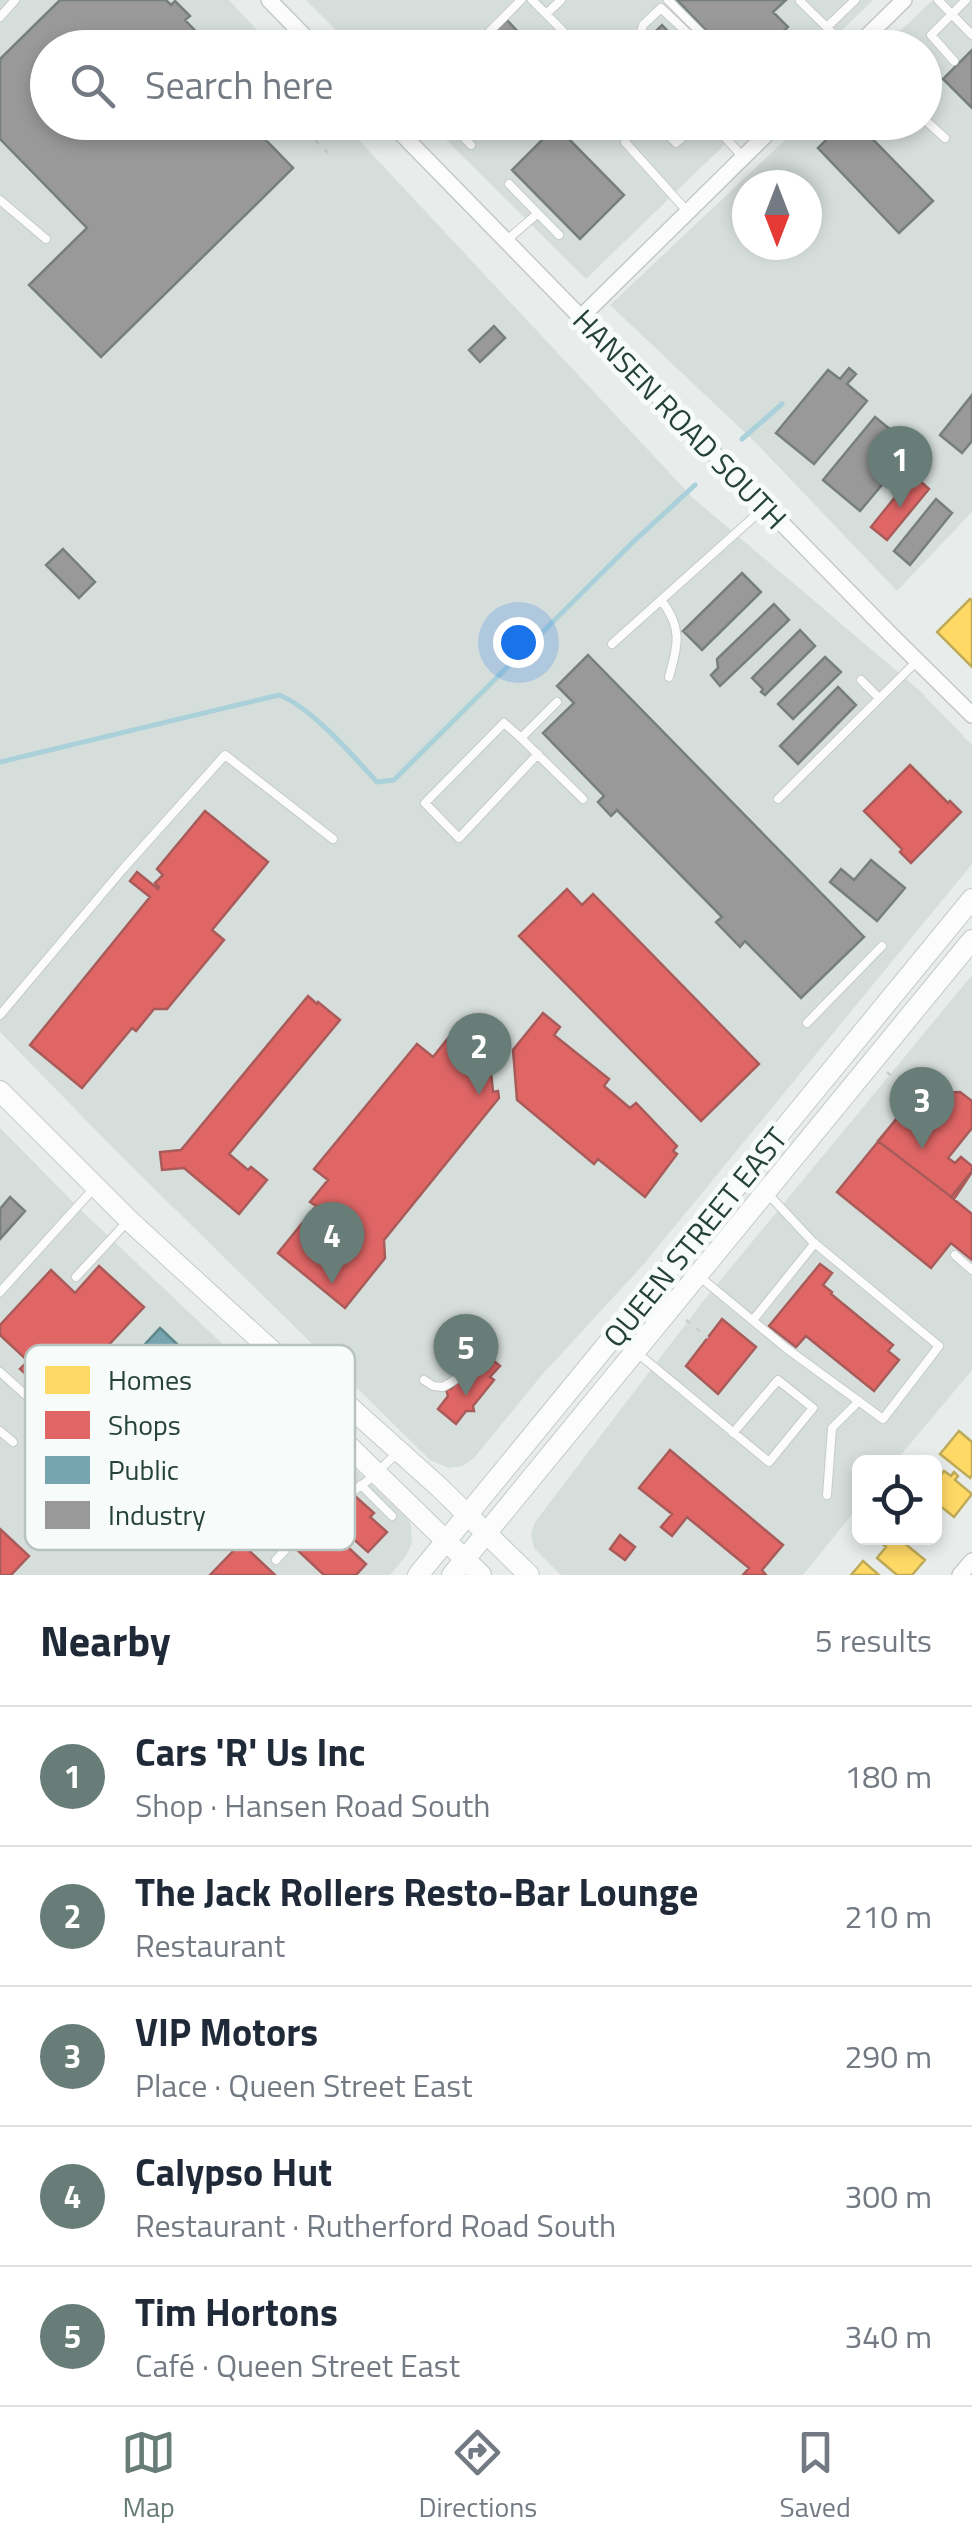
<!DOCTYPE html>
<meta charset="utf-8">
<style>
body{margin:0;font-family:"Titillium Web",sans-serif;background:#f6f6f7;color:#1f2937}
.controls{position:absolute;right:30px;bottom:30px;display:grid;overflow:hidden;border-radius:15px;box-shadow:0 5px 15px #0003}
.controls button{width:90px;height:90px;display:grid;place-items:center;padding:0;border:0;border-bottom:2px solid #e0e1e3;background:#fff;color:#1f2937;font:50px sans-serif}
.compass{position:absolute;left:732px;top:170px;width:90px;height:90px;border-radius:50%;background:#fff;box-shadow:0 5px 15px #0003;rotate:180deg}
.you{position:absolute;left:518px;top:642px;width:35px;height:35px;margin:-25px;border:8px solid #fff;border-radius:50%;background:#1a73e8;box-shadow:0 0 0 15px #1a73e833}
.badge{display:grid;place-items:center;width:65px;height:65px;border-radius:50%;background:#697d78;color:#fff;font-size:32px;font-weight:700}
.pin{position:absolute;translate:-50% -82px;filter:drop-shadow(0 2px 5px #0008)}
.pin::after{content:'';position:absolute;top:52px;width:35px;height:30px;background:inherit;clip-path:polygon(0 0,100% 0,50% 100%)}
.list{margin:0;padding:0;list-style:none}
h2{display:flex;justify-content:space-between;align-items:center;height:130px;margin:0;padding:0 40px;font-size:42px}
h2 small{font-size:32px;font-weight:400;color:#747a83}
.list li{display:grid;grid-template-columns:65px 1fr auto;gap:30px;align-items:center;box-sizing:border-box;height:140px;padding:0 40px;border-top:2px solid #e0e1e3}
.list b{display:block;font-size:38px;white-space:nowrap}
.list p{margin:0;font-size:32px;white-space:nowrap;color:#747a83}
.list em{font-size:32px;font-style:normal;color:#747a83}
.icon{flex:none;width:55px;height:55px;fill:none;stroke:currentColor;stroke-width:2;stroke-linecap:round;stroke-linejoin:round}
.map{position:relative;flex:none;width:972px;height:1575px;overflow:hidden}
.search{position:absolute;background:#fff;box-shadow:0 5px 15px #0003;left:30px;right:30px;top:30px;height:110px;display:flex;align-items:center;gap:25px;box-sizing:border-box;padding:0 35px;border-radius:55px;color:#747a83;font-size:38px}
.sheet{height:830px;background:#fff}
nav{display:flex;justify-content:space-around;align-items:center;box-sizing:border-box;height:140px;border-top:2px solid #e0e1e3;background:#fff;font-size:28px;color:#747a83}
nav a{display:grid;justify-items:center;gap:5px}
nav .on{color:#697d78}
.map>svg:first-child{display:block}
.built{fill:#d6dedb;fill-rule:evenodd}
.homes{fill:#ffd966;stroke:#beab59;stroke-width:2.5}
.shops{fill:#e06666;stroke:#a85b59;stroke-width:2.5}
.public{fill:#76a5af;stroke:#5e878c;stroke-width:2.5}
.industry{fill:#999;stroke:#767f7c;stroke-width:2.5}
.lines{fill:none;stroke-linecap:round;stroke-linejoin:round}
.stream{stroke:#aad0da;stroke-width:5}
.lane-casing{stroke:#c5cac8;stroke-width:10}
.street-casing{stroke:#c5cac8;stroke-width:18}
.secondary-casing{stroke:#c3cac8;stroke-width:22}
.path{stroke:#c7cecd;stroke-width:2.5;stroke-dasharray:5 8;stroke-linecap:butt}
.lane{stroke:#fcfcfc;stroke-width:8}
.street{stroke:#fcfcfc;stroke-width:15}
.secondary{stroke:#fcfcfc;stroke-width:20}
.labels{text-anchor:middle;dominant-baseline:central;stroke-width:10;stroke-linejoin:round;paint-order:stroke}
.street-label{font-size:30px;fill:#25413a;stroke:#f7fbf9}
.key{fill:#f7fbf9;stroke:#b8c3c0;stroke-width:2.5}
.key-label{font-size:28px;fill:#25413a}
</style>
<div class="map">
<svg width="972" height="1575" viewBox="0 0 972 1575">
<rect width="100%" height="100%" fill="#e8edeb"/>
<path class="built" d="M0 0H229L273 47 48 48V122L343 123 693 498 918 689 972 745V864L643 1265 541 1376 474 1458 463 1466 449 1468 430 1460 116 1151 0 1032Z
M306 0H873L824 48 353 47Z
M933 0H972V512L897 591 756 443 610 305 803 123 924 122V48L883 47ZM747 185H807V245H747Z
M429 123H747L586 279Z
M972 975V1370L895 1462H860L859 1506 803 1575H561L534 1548 531 1533 535 1522 704 1300Z
M0 1128 87 1216 405 1516 411 1524 412 1543 406 1556 390 1575H0Z"/>
<path class="homes" d="M970 599 972 600V667L937 632Z
M959 1431 972 1442V1475L970 1478 940 1454Z
M944 1471 951 1476 954 1472 958 1476 955 1480 972 1494 954 1517 934 1501V1484Z
M886 1538H898L925 1560 912 1575H897L877 1558 886 1547 881 1543Z
M863 1561 879 1575H851Z"/>
<path class="shops" d="M913 475 929 489 887 540 871 527Z
M910 765 948 803 950 801 961 812 911 863 900 852 902 849 864 811Z
M205 811 268 862 212 930 224 940 167 1009H154L136 1031 132 1028 82 1088 30 1045 150 897 130 881 137 872 158 889 159 887 155 883 163 875 157 869Z
M567 889 582 905 593 894 759 1064 701 1121 519 936Z
M308 996 317 1004 318 1002 340 1020 229 1154 248 1170 251 1167 267 1180 239 1214 184 1168 162 1170 160 1152 181 1150Z
M543 1013 560 1027 554 1035 609 1079 604 1086 630 1108 636 1103 677 1146 673 1151 677 1154 645 1197 598 1159 594 1164 517 1100 513 1050Z
M457 1027 489 1053 493 1092 498 1091 499 1098 384 1240 385 1258 345 1308 278 1253 316 1206 310 1202 328 1180 314 1169 417 1044 433 1057Z
M960 1092 972 1101V1128L948 1158 955 1163 961 1157 972 1166V1171L951 1197 972 1214V1260L951 1243 931 1268 837 1192 917 1094Z
M960 1092 972 1101V1128L948 1158 955 1163 961 1157 972 1166V1172L954 1199 878 1141 917 1094Z
M820 1264 832 1273 823 1285 832 1292 831 1294 893 1345 888 1351 899 1360 874 1391 806 1336 796 1347 769 1326Z
M99 1266 144 1307 62 1395 36 1372 30 1378 20 1369 28 1361 0 1335V1325L51 1270 75 1293Z
M722 1319 756 1347 718 1394 686 1366Z
M490 1358 500 1366 490 1377 494 1380 473 1406 474 1411H466L456 1424 438 1409 448 1396 446 1389H451L474 1364 481 1369Z
M670 1450 783 1545 762 1570 766 1575H743L749 1568 687 1517 672 1536 661 1527 672 1514 639 1488Z
M356 1497 374 1513 370 1517 387 1532 368 1552 332 1520 351 1499 352 1501Z
M318 1519 366 1564 356 1575H324L293 1546Z
M0 1529 29 1556 11 1575H0Z
M620 1535 635 1547 625 1560 610 1549Z
M241 1543 275 1575H210Z"/>
<path class="public" d="M160 1328 192 1358 176 1375 182 1380 144 1420 107 1385Z"/>
<path class="industry" d="M60 0H166L171 5 175 1 190 16 185 20 212 48H48V122H284L266 140 293 168 101 357 29 285 87 228 0 139V59Z
M677 0H786L773 12 788 27 771 43 775 48H741L736 42 731 48H723Z
M507 20 533 48H478Z
M662 25 684 48H645L642 45Z
M972 50V108L943 79Z
M844 122H856L933 201 899 233 818 148Z
M556 126 624 195 580 239 512 170Z
M494 326 505 338 480 362 469 350Z
M849 368 856 374 847 384 867 401 814 464 776 433 828 370 840 379Z
M972 395V441L962 453 940 435Z
M875 417 913 448 860 511 823 480Z
M936 499 952 513 910 565 894 551Z
M63 549 95 582 79 598 46 565Z
M742 573 761 592 702 650 683 631Z
M774 604 789 620 720 686 711 675 718 668 717 659Z
M800 630 815 646 765 695 761 692 763 689 752 678Z
M588 655 864 937 801 998 745 941 740 947 716 922 722 917 617 810 611 816 598 802 604 796 543 733 574 703 557 686Z
M825 657 841 672 793 719 778 704Z
M838 687 856 705 798 764 780 746Z
M871 860 905 888 877 921 830 882 841 869 854 880Z
M10 1197 25 1211 0 1239V1209Z"/>
<g class="lines">
<path class="stream" d="M742 439 782 404
M0 762 279 695C311 707 353 756 377 782L394 780 632 543 695 485"/>
<defs>
<path id="lane" d="M532 0 563 31 561 48
M668 0 716 48
M938 0 972 35
M800 1 848 48
M546 14 561 0
M0 17 15 0
M827 27 855 0
M473 48 521 0
M636 48 643 25 661 8 703 48
M954 61 931 35 966 0
M924 119 945 138
M449 122 471 145
M655 122 676 143 700 122
M711 122 742 156
M511 131 520 122
M625 142 687 211
M509 184 559 235
M0 200 46 239
M507 240 537 214
M661 600C683 628 678 644 669 677
M612 644 766 506
M861 680 879 698
M557 702 521 738 583 799
M521 738 504 723 425 803 459 838 538 754
M778 799 917 661
M0 1015 123 869 225 755 333 839
M807 1023 882 946
M955 1255 972 1270
M76 1277 126 1223
M700 1277 786 1348 883 1419 939 1346 812 1241 769 1195
M0 1292 95 1187
M753 1320 815 1243
M618 1337 769 1462 813 1408 778 1380 733 1433
M0 1372 48 1415
M424 1380 433 1386 443 1387C456 1380 484 1361 477 1343 476 1339 468 1333 465 1330
M170 1406 187 1420 195 1421 213 1416 250 1398 282 1365
M0 1431 13 1442
M361 1485 392 1516
M827 1495 832 1428 859 1401
M276 1560 312 1520 370 1479 396 1454"/>
<path id="street" d="M269 0 316 48
M855 48 904 0
M390 122 890 634 972 715
M581 317 779 122
M960 1575 972 1561"/>
<path id="secondary" d="M0 1091 133 1224 304 1380 342 1400 439 1487 529 1575
M304 1380 324 1422 481 1575
M418 1575 972 899
M452 1575 972 940"/>
</defs>
<use href="#lane" class="lane-casing"/>
<use href="#street" class="street-casing"/>
<use href="#secondary" class="secondary-casing"/>
<path class="path" d="M297 122 330 155
M887 1072 904 1086
M686 1320 708 1338"/>
<use href="#lane" class="lane"/>
<use href="#street" class="street"/>
<use href="#secondary" class="secondary"/>
</g>
<g class="labels">
<g class="street-label">
<text transform="translate(680 419) rotate(46)">HANSEN ROAD SOUTH</text>
<text transform="translate(695 1237) rotate(-51)">QUEEN STREET EAST</text>
</g>
</g>
<rect x="25" y="1345" width="330" height="205" rx="15" class="key"/>
<rect x="45" y="1366" width="45" height="28" fill="#ffd966"/>
<rect x="45" y="1411" width="45" height="28" fill="#e06666"/>
<rect x="45" y="1456" width="45" height="28" fill="#76a5af"/>
<rect x="45" y="1501" width="45" height="28" fill="#999"/>
<g class="key-label">
<text x="108" y="1390">Homes</text>
<text x="108" y="1435">Shops</text>
<text x="108" y="1480">Public</text>
<text x="108" y="1525">Industry</text>
</g>
</svg>
<div class="controls">
<button><svg class="icon" aria-label="locate" viewBox="0 0 24 24"><circle cx="12" cy="12" r="6"/><path d="M12 2v4M12 18v4M2 12h4M18 12h4"/></svg></button>
</div>
<svg class="compass" viewBox="-18 -18 36 36"><path d="M0-13l5 13h-10z" fill="#e53935"/><path d="M0 13l5-13h-10z" fill="#747a83"/></svg>
<div class="you"></div>
<div class="pin badge" style="left:900px;top:508px">1</div>
<div class="pin badge" style="left:479px;top:1095px">2</div>
<div class="pin badge" style="left:922px;top:1149px">3</div>
<div class="pin badge" style="left:332px;top:1284px">4</div>
<div class="pin badge" style="left:466px;top:1396px">5</div>
<div class="search"><svg class="icon" aria-label="search" viewBox="0 0 24 24"><circle cx="10" cy="10" r="6"/><path d="M15 15l6 6"/></svg>Search here</div>
</div>
<section class="sheet">
<h2>Nearby<small>5 results</small></h2>
<ul class="list">
<li><span class="badge">1</span><div><b>Cars 'R' Us Inc</b><p>Shop · Hansen Road South</p></div><em>180 m</em></li>
<li><span class="badge">2</span><div><b>The Jack Rollers Resto-Bar Lounge</b><p>Restaurant</p></div><em>210 m</em></li>
<li><span class="badge">3</span><div><b>VIP Motors</b><p>Place · Queen Street East</p></div><em>290 m</em></li>
<li><span class="badge">4</span><div><b>Calypso Hut</b><p>Restaurant · Rutherford Road South</p></div><em>300 m</em></li>
<li><span class="badge">5</span><div><b>Tim Hortons</b><p>Café · Queen Street East</p></div><em>340 m</em></li>
</ul>
</section>
<nav>
<a class="on"><svg class="icon" aria-label="map" viewBox="0 0 24 24"><path d="M3 6l6-2 6 2 6-2v14l-6 2-6-2-6 2zM9 4v14M15 6v14"/></svg>Map</a>
<a><svg class="icon" aria-label="directions" viewBox="0 0 24 24"><path d="M12 3l9 9-9 9-9-9zM9 14v-3h6M13 9l2 2-2 2"/></svg>Directions</a>
<a><svg class="icon" aria-label="saved" viewBox="0 0 24 24"><path d="M7 4h10v16l-5-4-5 4z"/></svg>Saved</a>
</nav>
